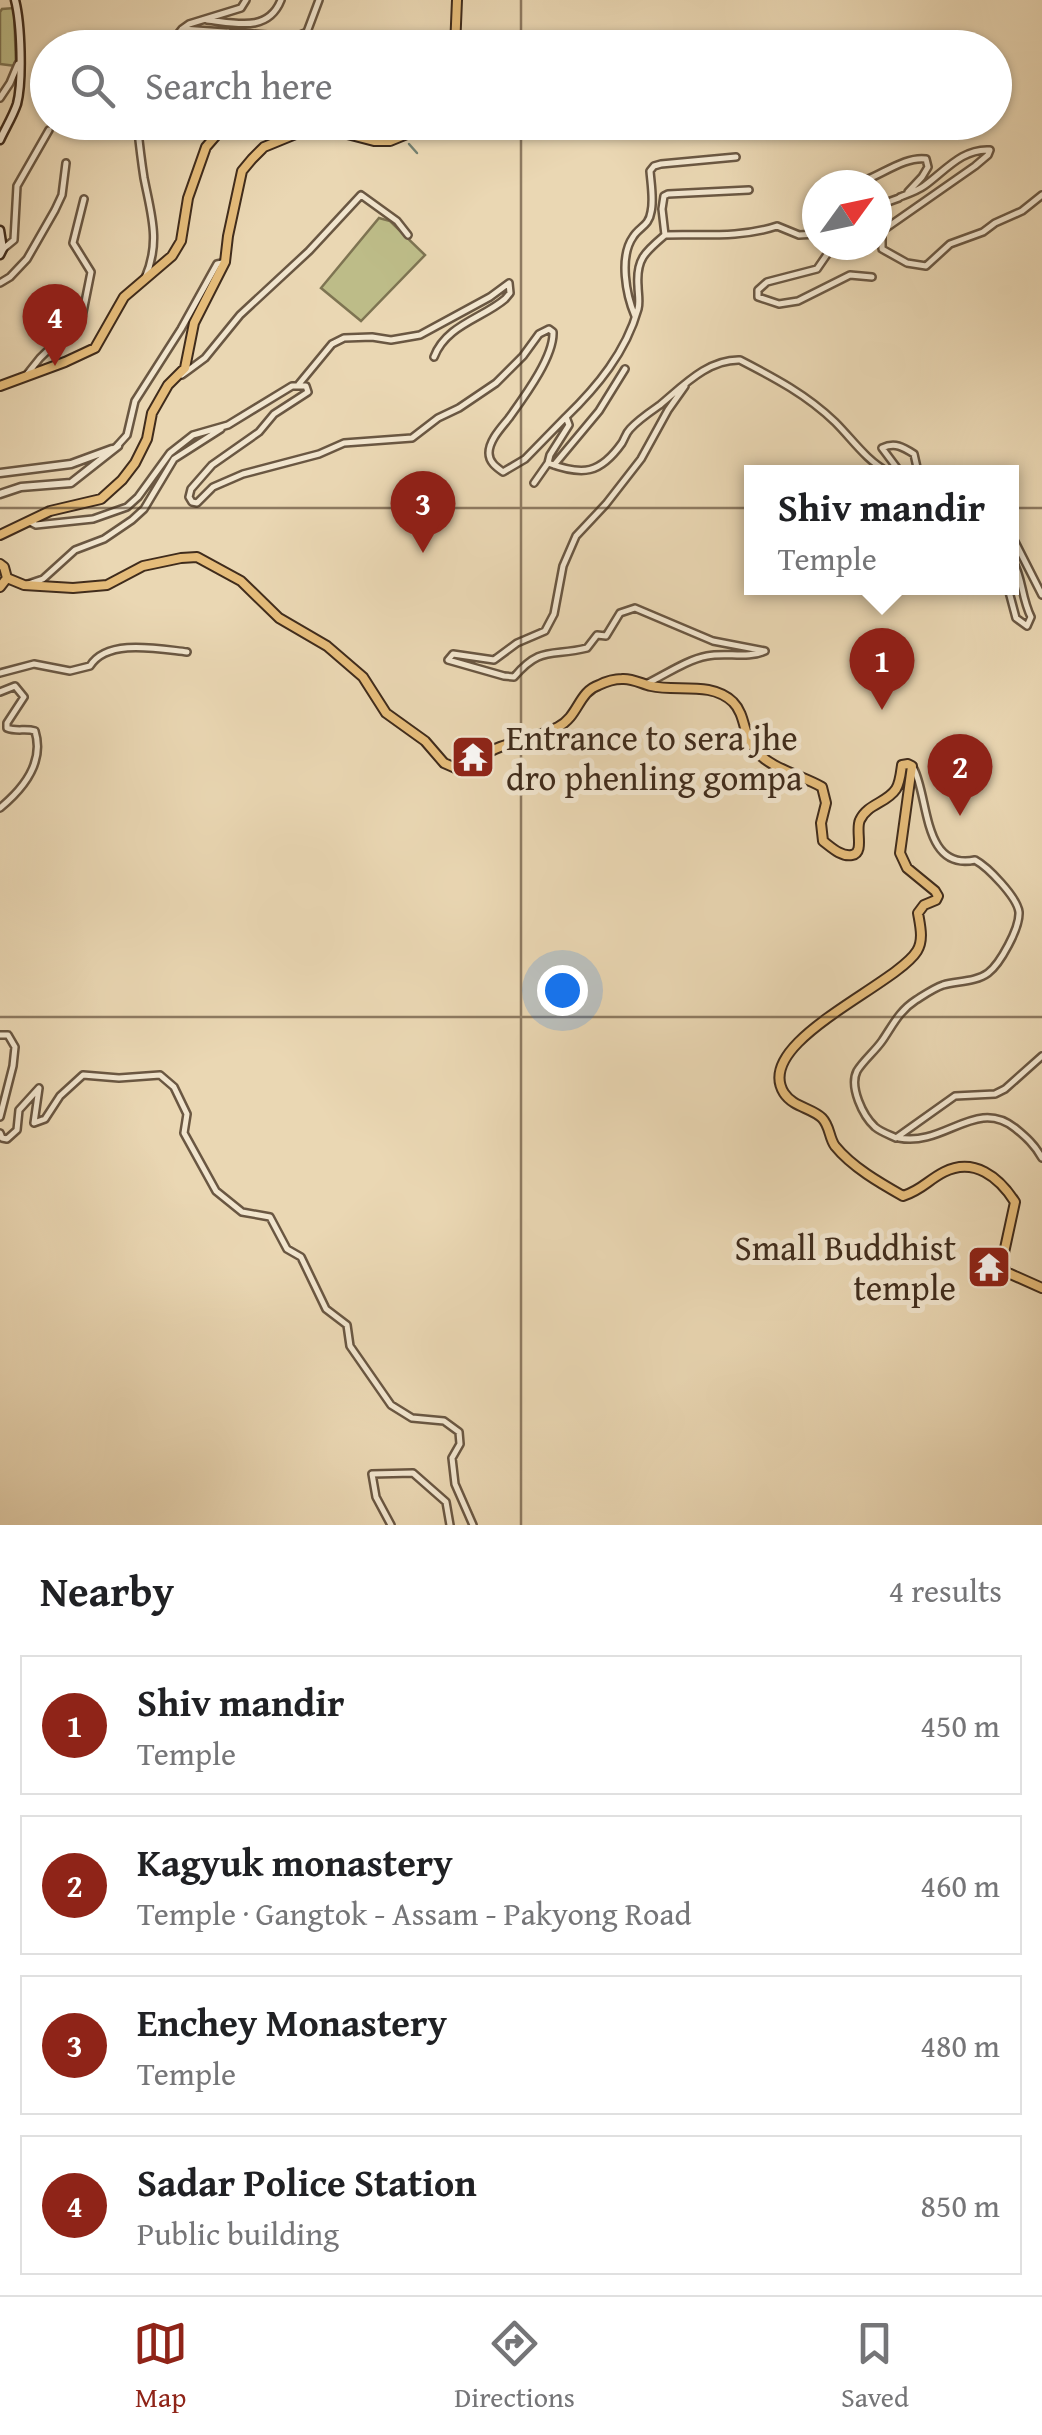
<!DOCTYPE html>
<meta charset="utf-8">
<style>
body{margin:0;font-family:"Gentium Book Plus",serif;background:#f6f6f6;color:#202124}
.compass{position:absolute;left:802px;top:170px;width:90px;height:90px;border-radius:50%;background:#fff;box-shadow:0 2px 8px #0004;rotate:57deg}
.you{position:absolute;left:562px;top:990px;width:35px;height:35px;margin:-25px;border:8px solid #fff;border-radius:50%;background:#1a73e8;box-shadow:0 0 0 15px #1a73e833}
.badge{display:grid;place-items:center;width:65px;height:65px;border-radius:50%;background:#8f2418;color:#fff;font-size:32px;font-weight:700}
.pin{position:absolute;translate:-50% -82px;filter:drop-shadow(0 2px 5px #0008)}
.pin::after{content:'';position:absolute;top:52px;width:35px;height:30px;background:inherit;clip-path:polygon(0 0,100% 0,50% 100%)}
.popup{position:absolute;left:744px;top:465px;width:275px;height:130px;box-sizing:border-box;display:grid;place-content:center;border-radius:0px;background:#fff;filter:drop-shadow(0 2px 8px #0005);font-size:32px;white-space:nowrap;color:#757577}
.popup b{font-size:38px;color:#202124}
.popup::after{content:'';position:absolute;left:50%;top:100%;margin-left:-20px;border:20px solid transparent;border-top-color:#fff}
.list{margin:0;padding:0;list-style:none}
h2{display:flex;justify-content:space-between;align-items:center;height:130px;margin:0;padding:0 40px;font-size:42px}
h2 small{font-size:32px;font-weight:400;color:#757577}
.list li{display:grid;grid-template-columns:65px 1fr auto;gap:30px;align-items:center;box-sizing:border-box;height:140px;margin:0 20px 20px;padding:0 20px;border:2px solid #e0e0e0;border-radius:0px}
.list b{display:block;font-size:38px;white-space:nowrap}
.list p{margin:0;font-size:32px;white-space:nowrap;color:#757577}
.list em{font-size:32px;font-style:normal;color:#757577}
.icon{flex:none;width:55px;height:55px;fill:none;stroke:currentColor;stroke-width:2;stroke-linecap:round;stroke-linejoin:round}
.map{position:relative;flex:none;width:1042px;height:1525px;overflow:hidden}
.search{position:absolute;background:#fff;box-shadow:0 2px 8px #0004;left:30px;right:30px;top:30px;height:110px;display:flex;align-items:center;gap:25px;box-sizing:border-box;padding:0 35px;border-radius:55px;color:#757577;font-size:38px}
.sheet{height:770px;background:#fff}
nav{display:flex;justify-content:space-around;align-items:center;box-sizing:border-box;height:140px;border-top:2px solid #e0e0e0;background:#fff;font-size:28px;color:#757577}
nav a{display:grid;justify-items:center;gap:5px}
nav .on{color:#8f2418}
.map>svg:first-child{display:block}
.green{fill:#bdbc88;stroke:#7e7452;stroke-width:2.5}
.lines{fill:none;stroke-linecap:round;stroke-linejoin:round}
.stream{stroke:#758171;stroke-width:2.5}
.minor-casing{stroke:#6a5742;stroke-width:10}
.tertiary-casing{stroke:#6a5742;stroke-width:11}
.secondary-casing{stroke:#402c1c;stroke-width:11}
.primary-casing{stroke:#402c1c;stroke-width:12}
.minor{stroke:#f1e5ce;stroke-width:5}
.tertiary{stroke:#f1e5ce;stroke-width:6}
.secondary{stroke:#f1e5ce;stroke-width:6}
.primary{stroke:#e5bc7a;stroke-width:8}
.grid{fill:none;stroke:#402c1c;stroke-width:2.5;stroke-opacity:0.55}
.labels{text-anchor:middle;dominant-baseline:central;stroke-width:10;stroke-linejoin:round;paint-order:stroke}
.poi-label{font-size:35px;fill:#402c1c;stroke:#f1e5ce;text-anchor:start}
</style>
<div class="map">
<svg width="1042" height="1525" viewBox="0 0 1042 1525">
<rect width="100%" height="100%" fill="#ead7b3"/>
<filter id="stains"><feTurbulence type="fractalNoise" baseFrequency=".002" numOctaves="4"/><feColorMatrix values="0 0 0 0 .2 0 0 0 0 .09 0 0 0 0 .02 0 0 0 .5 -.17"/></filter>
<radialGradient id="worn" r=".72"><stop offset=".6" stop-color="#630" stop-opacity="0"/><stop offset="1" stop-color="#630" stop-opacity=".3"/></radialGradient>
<path class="green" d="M14 8 16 66 0 64V12L2 9Z
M379 218 390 221 425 255 361 321 321 288Z"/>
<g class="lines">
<path class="stream" d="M300 38 310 48
M409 144 417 153"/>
<defs>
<path id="minor" d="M207 20C235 23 268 33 281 0
M182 29 295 37 307 32 319 0
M167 48 182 29 189 24 241 8 246 0
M218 48 228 45V32
M0 98 10 83 18 64
M137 122C139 141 141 159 144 178 151 214 161 242 145 278
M863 185 866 180C884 173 907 156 926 159L928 167 922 177 908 192
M900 197C908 194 917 191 924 186 944 172 962 148 990 150L988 155 975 166 882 231V249L907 263 926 266 950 244 983 232 995 223 1022 211 1042 195
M877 206 899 198
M665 235 662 209 664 196 668 194 749 190
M845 245 828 253 817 269 767 282 758 290V297L779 304 798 301 850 275 872 277
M3 249 14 240 17 186 49 130
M0 283 10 277 27 259 55 210 62 195 66 163
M635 316C626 295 619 257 633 237 639 227 649 226 651 212 654 200 651 184 650 171L654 166 661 164 736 157
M28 373 40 358 82 317 91 272 73 243 84 199
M182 375 205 358 240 315 309 251 361 195 397 221 408 235
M299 384 332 344 344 338 372 337 391 340 420 335 490 297 509 283 510 293 505 299C483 318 446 325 434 357
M566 417C597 387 626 352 638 309 640 302 638 293 638 286 636 259 645 252 665 235 702 234 741 238 777 226L799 235 817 234
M118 445 127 435 135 401 181 329 217 264 222 263
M554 465 599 411 625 369
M900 472 882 448C895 442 903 447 914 454L918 472
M947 472H957
M534 483 548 463
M30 522 36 525 93 519 127 507 138 497 170 453 193 435 228 425 292 386H306L308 392 274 414 259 432 212 465 191 489 189 497 192 502 197 503 213 487 243 474 319 454 344 443 412 438 438 418 459 408 496 383 523 356 539 334 549 329 553 332C554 357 524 397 509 418 502 427 489 440 489 453 489 462 496 467 503 472L525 459 566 417 569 425 550 455 548 463C583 476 600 474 622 443 625 438 626 433 630 429 638 420 650 412 660 405 683 386 708 359 740 360 775 378 807 395 835 422 853 440 866 460 888 472
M1012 536 1042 595
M28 584 43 579 75 550 104 539 132 520 144 509 174 459 221 429
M1008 588 1016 618 1027 626 1031 617C1021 597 1023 578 1012 559
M0 673 34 664 70 671 90 666C107 638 159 649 187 652
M646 684C665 675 686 660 707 656 726 652 748 659 765 651L713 641 635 608 620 613 606 636 597 635 587 648C552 657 541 645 514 677L504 676 448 660 453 654 494 660 517 643 545 631 554 614 563 566 576 536 606 504 641 459 668 410 685 386
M0 692 15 686 24 697 7 723V728C17 732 25 728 35 731 45 763 23 789 0 808
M914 769C929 799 923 871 975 860 988 867 1017 897 1019 912 1020 928 1000 964 988 973 976 982 957 981 943 985 934 988 924 995 916 1000 899 1011 893 1025 882 1041 875 1051 863 1061 857 1071 849 1087 863 1116 875 1127 881 1132 890 1135 896 1138L955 1096 995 1094 1005 1089 1042 1056
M0 1035H8L15 1047 13 1066 0 1117
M0 1133 2 1138 7 1139 17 1130 19 1110 39 1088 34 1123 45 1119 60 1096 83 1075 119 1078 160 1075 174 1087 187 1114 184 1133 216 1191 242 1212 270 1217 287 1249 301 1257 326 1309 347 1325 350 1346 391 1405 412 1418 444 1421 459 1432 460 1444 452 1458 455 1484 473 1525
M899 1138C944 1147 976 1097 1015 1128 1026 1137 1035 1145 1042 1158
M391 1525 376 1497 372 1474 413 1473 446 1502 450 1525"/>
<path id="tertiary" d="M0 473 71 464 112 449
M0 494 21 487 71 483 118 446"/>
<path id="secondary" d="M0 140C5 129 13 116 17 104 23 81 21 23 15 0
M0 230 3 249 0 255"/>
<path id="primary" d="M455 48 457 0
M364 122 384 126 394 122
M0 386 65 362 95 348 124 297 172 256 181 241 188 198 206 147 219 132 232 122
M0 535 50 511 101 499 122 480 135 463 147 439 152 413 168 385 185 368 194 323 225 262 228 236 242 171 252 159 264 147 303 131 324 128 374 141H390L407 134 415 122
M0 564 4 567 7 578 0 587
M7 578 24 585 73 588 107 585 143 566 181 558 197 557 241 581 279 618 327 646 363 677 386 713 425 741 444 763 460 770C473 762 486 752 500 747 519 740 539 737 558 727 579 716 578 692 599 685 605 682 615 679 622 679 632 678 642 684 651 686 677 692 711 681 733 702 746 715 743 736 755 750 771 769 801 775 822 787L826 803 821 823 823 841C831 847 841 857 852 855 865 853 855 830 860 820 867 804 887 803 896 789 900 783 901 772 902 765L908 764 912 766 900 853 907 868 935 891 938 896 936 900 924 905 918 913C920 925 924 940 917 951 895 986 752 1042 784 1093 793 1107 812 1108 822 1118 830 1126 829 1138 835 1146 852 1167 880 1183 903 1196 922 1190 928 1180 944 1172 974 1157 999 1177 1015 1202L1002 1262 1006 1272 1042 1288"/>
</defs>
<use href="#minor" class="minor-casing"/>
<use href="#tertiary" class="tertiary-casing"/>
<use href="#secondary" class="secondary-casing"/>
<use href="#primary" class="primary-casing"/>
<use href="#minor" class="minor"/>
<use href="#tertiary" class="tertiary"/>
<use href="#secondary" class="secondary"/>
<use href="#primary" class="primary"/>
</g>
<path class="grid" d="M521 0V48M521 122V1525M0 508H1042M0 1017H1042"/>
<defs>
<symbol id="temple-square" viewBox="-11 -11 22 22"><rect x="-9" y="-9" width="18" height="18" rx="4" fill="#8f2418" stroke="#f1e5ce"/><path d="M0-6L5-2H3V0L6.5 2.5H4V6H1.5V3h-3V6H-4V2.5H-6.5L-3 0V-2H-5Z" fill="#fff"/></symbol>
</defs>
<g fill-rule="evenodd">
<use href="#temple-square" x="448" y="732" width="50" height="50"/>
<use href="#temple-square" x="964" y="1242" width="50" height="50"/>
</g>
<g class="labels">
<g class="poi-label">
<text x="506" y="737">Entrance to sera jhe<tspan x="506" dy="40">dro phenling gompa</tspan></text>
<text x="956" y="1247" text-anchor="end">Small Buddhist<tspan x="956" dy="40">temple</tspan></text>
</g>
</g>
<rect width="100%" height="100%" filter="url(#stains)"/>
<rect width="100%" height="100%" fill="url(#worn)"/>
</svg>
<svg class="compass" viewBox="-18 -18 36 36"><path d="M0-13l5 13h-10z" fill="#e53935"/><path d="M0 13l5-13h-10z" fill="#757577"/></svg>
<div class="you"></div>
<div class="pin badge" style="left:882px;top:710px">1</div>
<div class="popup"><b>Shiv mandir</b>Temple</div>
<div class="pin badge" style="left:960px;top:816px">2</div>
<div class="pin badge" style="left:423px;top:553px">3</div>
<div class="pin badge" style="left:55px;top:366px">4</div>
<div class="search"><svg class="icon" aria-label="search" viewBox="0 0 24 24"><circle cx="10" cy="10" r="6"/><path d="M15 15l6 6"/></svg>Search here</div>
</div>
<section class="sheet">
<h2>Nearby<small>4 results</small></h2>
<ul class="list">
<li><span class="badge">1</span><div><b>Shiv mandir</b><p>Temple</p></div><em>450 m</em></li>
<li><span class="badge">2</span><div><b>Kagyuk monastery</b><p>Temple · Gangtok - Assam - Pakyong Road</p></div><em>460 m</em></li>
<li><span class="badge">3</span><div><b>Enchey Monastery</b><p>Temple</p></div><em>480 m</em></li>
<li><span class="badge">4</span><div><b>Sadar Police Station</b><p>Public building</p></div><em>850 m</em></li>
</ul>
</section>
<nav>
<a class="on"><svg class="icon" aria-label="map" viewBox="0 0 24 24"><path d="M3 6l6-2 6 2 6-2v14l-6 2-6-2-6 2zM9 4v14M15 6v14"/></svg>Map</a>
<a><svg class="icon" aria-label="directions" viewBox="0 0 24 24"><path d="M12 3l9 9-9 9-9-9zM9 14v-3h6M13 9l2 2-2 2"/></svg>Directions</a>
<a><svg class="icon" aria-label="saved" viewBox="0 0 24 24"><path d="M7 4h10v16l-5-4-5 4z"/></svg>Saved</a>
</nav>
